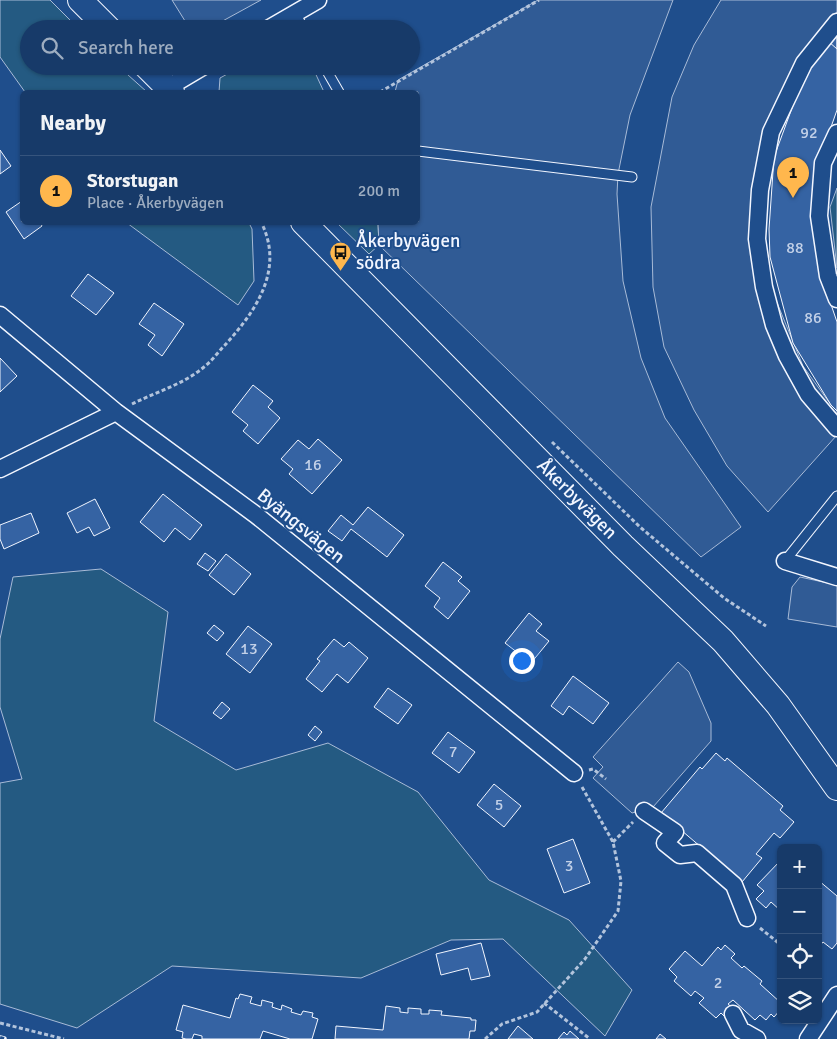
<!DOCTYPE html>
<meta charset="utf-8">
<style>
body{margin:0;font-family:Signika,sans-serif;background:#244571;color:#f1f3f6}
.controls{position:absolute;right:15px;bottom:15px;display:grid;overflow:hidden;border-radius:8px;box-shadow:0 1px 4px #0004}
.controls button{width:45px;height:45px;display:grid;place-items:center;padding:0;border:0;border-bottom:1px solid #36547d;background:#173a69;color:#f1f3f6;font:25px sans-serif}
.you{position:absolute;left:521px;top:660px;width:18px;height:18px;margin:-12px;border:4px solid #fff;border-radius:50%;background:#1a73e8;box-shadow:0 0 0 8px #1a73e833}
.badge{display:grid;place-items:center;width:32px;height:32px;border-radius:50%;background:#ffb74d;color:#111;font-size:16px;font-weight:700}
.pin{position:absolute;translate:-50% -41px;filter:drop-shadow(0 1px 2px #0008)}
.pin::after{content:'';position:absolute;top:26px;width:18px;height:15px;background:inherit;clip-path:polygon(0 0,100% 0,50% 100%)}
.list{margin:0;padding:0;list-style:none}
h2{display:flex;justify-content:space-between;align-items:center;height:65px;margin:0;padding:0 20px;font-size:21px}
h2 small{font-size:16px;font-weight:400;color:#9eadc0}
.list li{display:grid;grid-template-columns:32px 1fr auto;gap:15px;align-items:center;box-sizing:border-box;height:70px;padding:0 20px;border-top:1px solid #36547d}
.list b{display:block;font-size:19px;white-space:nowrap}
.list p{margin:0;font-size:16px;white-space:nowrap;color:#9eadc0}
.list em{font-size:16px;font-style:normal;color:#9eadc0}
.icon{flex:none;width:28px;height:28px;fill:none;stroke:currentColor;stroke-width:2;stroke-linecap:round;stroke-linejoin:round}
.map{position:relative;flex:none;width:837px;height:1039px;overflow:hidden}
.search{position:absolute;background:#173a69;box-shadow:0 1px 4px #0004;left:20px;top:20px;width:400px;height:55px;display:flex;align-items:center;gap:12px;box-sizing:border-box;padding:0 18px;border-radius:28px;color:#9eadc0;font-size:19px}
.panel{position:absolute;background:#173a69;box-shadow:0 1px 4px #0004;left:20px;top:90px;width:400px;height:135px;border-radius:8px}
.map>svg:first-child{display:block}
.green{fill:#245a82;stroke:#a8bbd7}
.parking{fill:#305b95;stroke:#a8bbd7}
.building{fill:#3563a3;stroke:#f2f6ff}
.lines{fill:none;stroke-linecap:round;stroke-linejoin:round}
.lane-casing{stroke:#f2f6ff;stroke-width:11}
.street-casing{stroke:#f2f6ff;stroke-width:19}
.secondary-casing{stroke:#f2f6ff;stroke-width:26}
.path{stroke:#b3c4dc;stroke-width:3;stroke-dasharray:4 2.5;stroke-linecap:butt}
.lane{stroke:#1f4e8c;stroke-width:9}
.street{stroke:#1f4e8c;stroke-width:16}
.secondary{stroke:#1f4e8c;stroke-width:24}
.rail-casing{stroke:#f2f6ff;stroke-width:5.5}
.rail{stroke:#1f4e8c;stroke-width:4;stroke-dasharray:11;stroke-linecap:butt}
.labels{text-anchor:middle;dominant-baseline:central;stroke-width:4;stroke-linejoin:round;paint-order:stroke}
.number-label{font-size:16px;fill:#c3d1e8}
.poi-label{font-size:19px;fill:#f2f6ff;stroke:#1f4e8c;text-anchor:start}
.street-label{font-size:19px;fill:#f2f6ff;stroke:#1f4e8c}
</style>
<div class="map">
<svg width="837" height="1039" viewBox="0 0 837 1039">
<rect width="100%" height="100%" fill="#1f4e8c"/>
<path class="green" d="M0 0H50L79 29H29V66H118L147 92H25L0 57Z
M242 66H312L324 92H219L220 78Z
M837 188V268L830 207Z
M127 223H249L252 229 254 281 238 305Z
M337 223H378L379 245 369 254Z
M101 569 168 612 154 721 236 770 328 743 418 792 489 880 569 920 632 990 605 1036 503 939 451 940 361 978 172 966 77 1028 0 1004V783L22 779 0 707V639L13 577Z"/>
<path class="parking" d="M172 0H261L208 29H190Z
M538 0H673L630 115 618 174 617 194 623 281 641 358 665 418 741 527 701 557 379 245 378 223 418 222V92H395L398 80Z
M721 0H837V12L802 57 769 134 761 216 771 288 803 366 831 405 837 411V435L768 512 727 466 694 410 664 347 653 287 651 207 672 97 694 45Z
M800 577 837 585V627L788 619 792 587Z
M678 662 689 672 711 723V741L653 807 632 813 593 778 603 767 593 757Z"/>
<path class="building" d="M837 30V110L816 170 824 284 837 322V411L831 405 793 343 770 257 769 229 774 157 806 70Z
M837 32V49L828 41Z
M0 150 11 166 0 174Z
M22 201V222H40L42 226 24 239 6 212Z
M88 274 114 293 96 315 71 296Z
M154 303 184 324 162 356 148 345 155 335 139 324Z
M0 358 17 376 0 392Z
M253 385 273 401 268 407 280 418 258 444 243 431 248 425 232 412Z
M318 439 342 460 312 494 289 474 293 469 281 459 298 440 309 449Z
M163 494 202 525 190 540 175 528 164 542 140 522Z
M95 499 110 528 94 536 89 527 77 533 67 513Z
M368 507 404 535 387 557 351 529 342 541 328 531 341 515 353 525Z
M31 513 39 533 4 549 0 539V525Z
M205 553 216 561 208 571 197 564Z
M226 554 251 574 234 595 209 575Z
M443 562 462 577 458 581 470 591 448 619 434 607 440 598 425 586Z
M529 613 542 624 536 631 549 641 531 663 505 643Z
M214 625 224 633 217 641 207 633Z
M248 626 272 644 250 673 226 654Z
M334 639 344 647 349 642 368 658 348 683 337 674 322 692 306 679 320 661 317 659Z
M573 676 609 703 593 724 569 706 563 715 551 706Z
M388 688 412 705 398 724 374 707Z
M222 702 230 709 221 719 213 713Z
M315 726 322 732 315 741 308 735Z
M448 732 475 752 459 773 432 753Z
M716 753 725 761 727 758 783 806 780 810 794 822 780 838 774 833 756 854 762 858 742 882 661 813 700 767 702 769Z
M494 784 521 806 504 827 477 805Z
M573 839 590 883 564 893 547 849Z
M781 860V911L771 902 766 908 756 899 764 891 757 885Z
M818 880 837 896V943L832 949 823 942 818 948Z
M481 943 490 976 471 980 468 968 441 975 436 954Z
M725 945 735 954 731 958 742 968 744 966 762 981 760 984 781 1003V1009L774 1017 771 1014 766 1020 760 1015 755 1020 733 1000 728 1004 733 1008 725 1017 721 1013 716 1018 699 1003 704 998 695 991 691 996 674 981 677 977 669 969 685 951 702 966 718 947 721 950Z
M240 994 252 997 250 1003 261 1006 262 1000 273 1003 272 1007 281 1010 282 1005 292 1009 291 1012 301 1015 303 1011 313 1013 312 1017 318 1019 312 1039H290L263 1031 260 1039H202V1036L194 1034 192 1039H186L182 1038 183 1032 176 1030 183 1005 230 1018 236 998 238 999Z
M386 1006 400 1008V1012L408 1013V1008L421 1009V1014H429V1010L442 1011 441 1015 471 1018V1020H476L475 1031H470L469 1039H335L336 1026 383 1030Z
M518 1026 533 1039H508Z
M570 1031 579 1039H558L564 1032 567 1035Z
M660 1034 666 1039H656Z"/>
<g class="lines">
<defs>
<path id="lane" d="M295 13 304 29
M324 66 339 92
M418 151 632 177
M785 561 837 496"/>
<path id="street" d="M837 22 804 63 771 132 760 190 757 239 764 287 774 325 787 356 808 394 837 428
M268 29 318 0
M167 88 204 66
M837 133 823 163 819 216 828 276 837 299
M0 315 116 412 256 515 574 773
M0 469 116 412
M785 561 837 577
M644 811 675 832 665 843 680 855 697 853 734 885 747 918
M733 1014 741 1030 757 1039
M808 1039 837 995"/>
<path id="secondary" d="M80 0 109 29
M146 66 172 92
M303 222 623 546 723 641 778 705 837 788"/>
</defs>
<use href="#lane" class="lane-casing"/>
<use href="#street" class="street-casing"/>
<use href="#secondary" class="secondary-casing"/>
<path class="path" d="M380 92 539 0
M132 404C156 392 184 384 204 367 212 361 218 352 225 345 256 311 285 269 261 222
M552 442 640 527 724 598 766 626
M589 770 593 769 606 779
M613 842 633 822
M760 928 781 945
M544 1003 590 1039
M0 1023 64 1039
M485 1039 502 1024 537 1012 585 959 618 911 621 881 613 842 582 787"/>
<use href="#lane" class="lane"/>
<use href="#street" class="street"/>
<use href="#secondary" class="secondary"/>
<defs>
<path id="rail" d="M0 1038 4 1039"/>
</defs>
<use href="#rail" class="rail-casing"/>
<use href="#rail" class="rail"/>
</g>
<defs>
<symbol id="bus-pin" viewBox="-11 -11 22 30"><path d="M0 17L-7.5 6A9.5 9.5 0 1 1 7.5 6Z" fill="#ffb74d" stroke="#1f4e8c"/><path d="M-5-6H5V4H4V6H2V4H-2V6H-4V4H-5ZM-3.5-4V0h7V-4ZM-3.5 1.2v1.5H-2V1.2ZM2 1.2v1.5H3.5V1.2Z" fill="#111"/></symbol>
</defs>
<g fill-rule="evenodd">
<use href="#bus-pin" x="328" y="240" width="25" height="34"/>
</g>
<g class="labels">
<g class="number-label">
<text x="809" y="133">92</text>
<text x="795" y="248">88</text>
<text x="813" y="318">86</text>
<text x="313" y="465">16</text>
<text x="249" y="649">13</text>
<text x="453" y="752">7</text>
<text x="499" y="805">5</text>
<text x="569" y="866">3</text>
<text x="718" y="983">2</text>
</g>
<g class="poi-label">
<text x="356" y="241">Åkerbyvägen<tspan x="356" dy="22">södra</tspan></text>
</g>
<g class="street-label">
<text transform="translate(577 499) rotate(45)">Åkerbyvägen</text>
<text transform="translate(301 526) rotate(39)">Byängsvägen</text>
</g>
</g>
</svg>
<div class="controls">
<button>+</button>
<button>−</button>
<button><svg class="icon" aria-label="locate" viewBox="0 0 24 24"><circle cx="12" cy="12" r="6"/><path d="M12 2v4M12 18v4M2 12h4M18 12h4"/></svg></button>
<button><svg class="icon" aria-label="layers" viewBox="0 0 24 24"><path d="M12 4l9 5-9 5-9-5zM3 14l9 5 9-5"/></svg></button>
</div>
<div class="you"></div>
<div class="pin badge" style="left:793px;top:198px">1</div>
<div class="search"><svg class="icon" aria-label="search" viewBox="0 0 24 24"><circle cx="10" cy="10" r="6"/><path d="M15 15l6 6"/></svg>Search here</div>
<section class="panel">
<h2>Nearby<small></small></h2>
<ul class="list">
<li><span class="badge">1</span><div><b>Storstugan</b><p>Place · Åkerbyvägen</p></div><em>200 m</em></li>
</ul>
</section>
</div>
